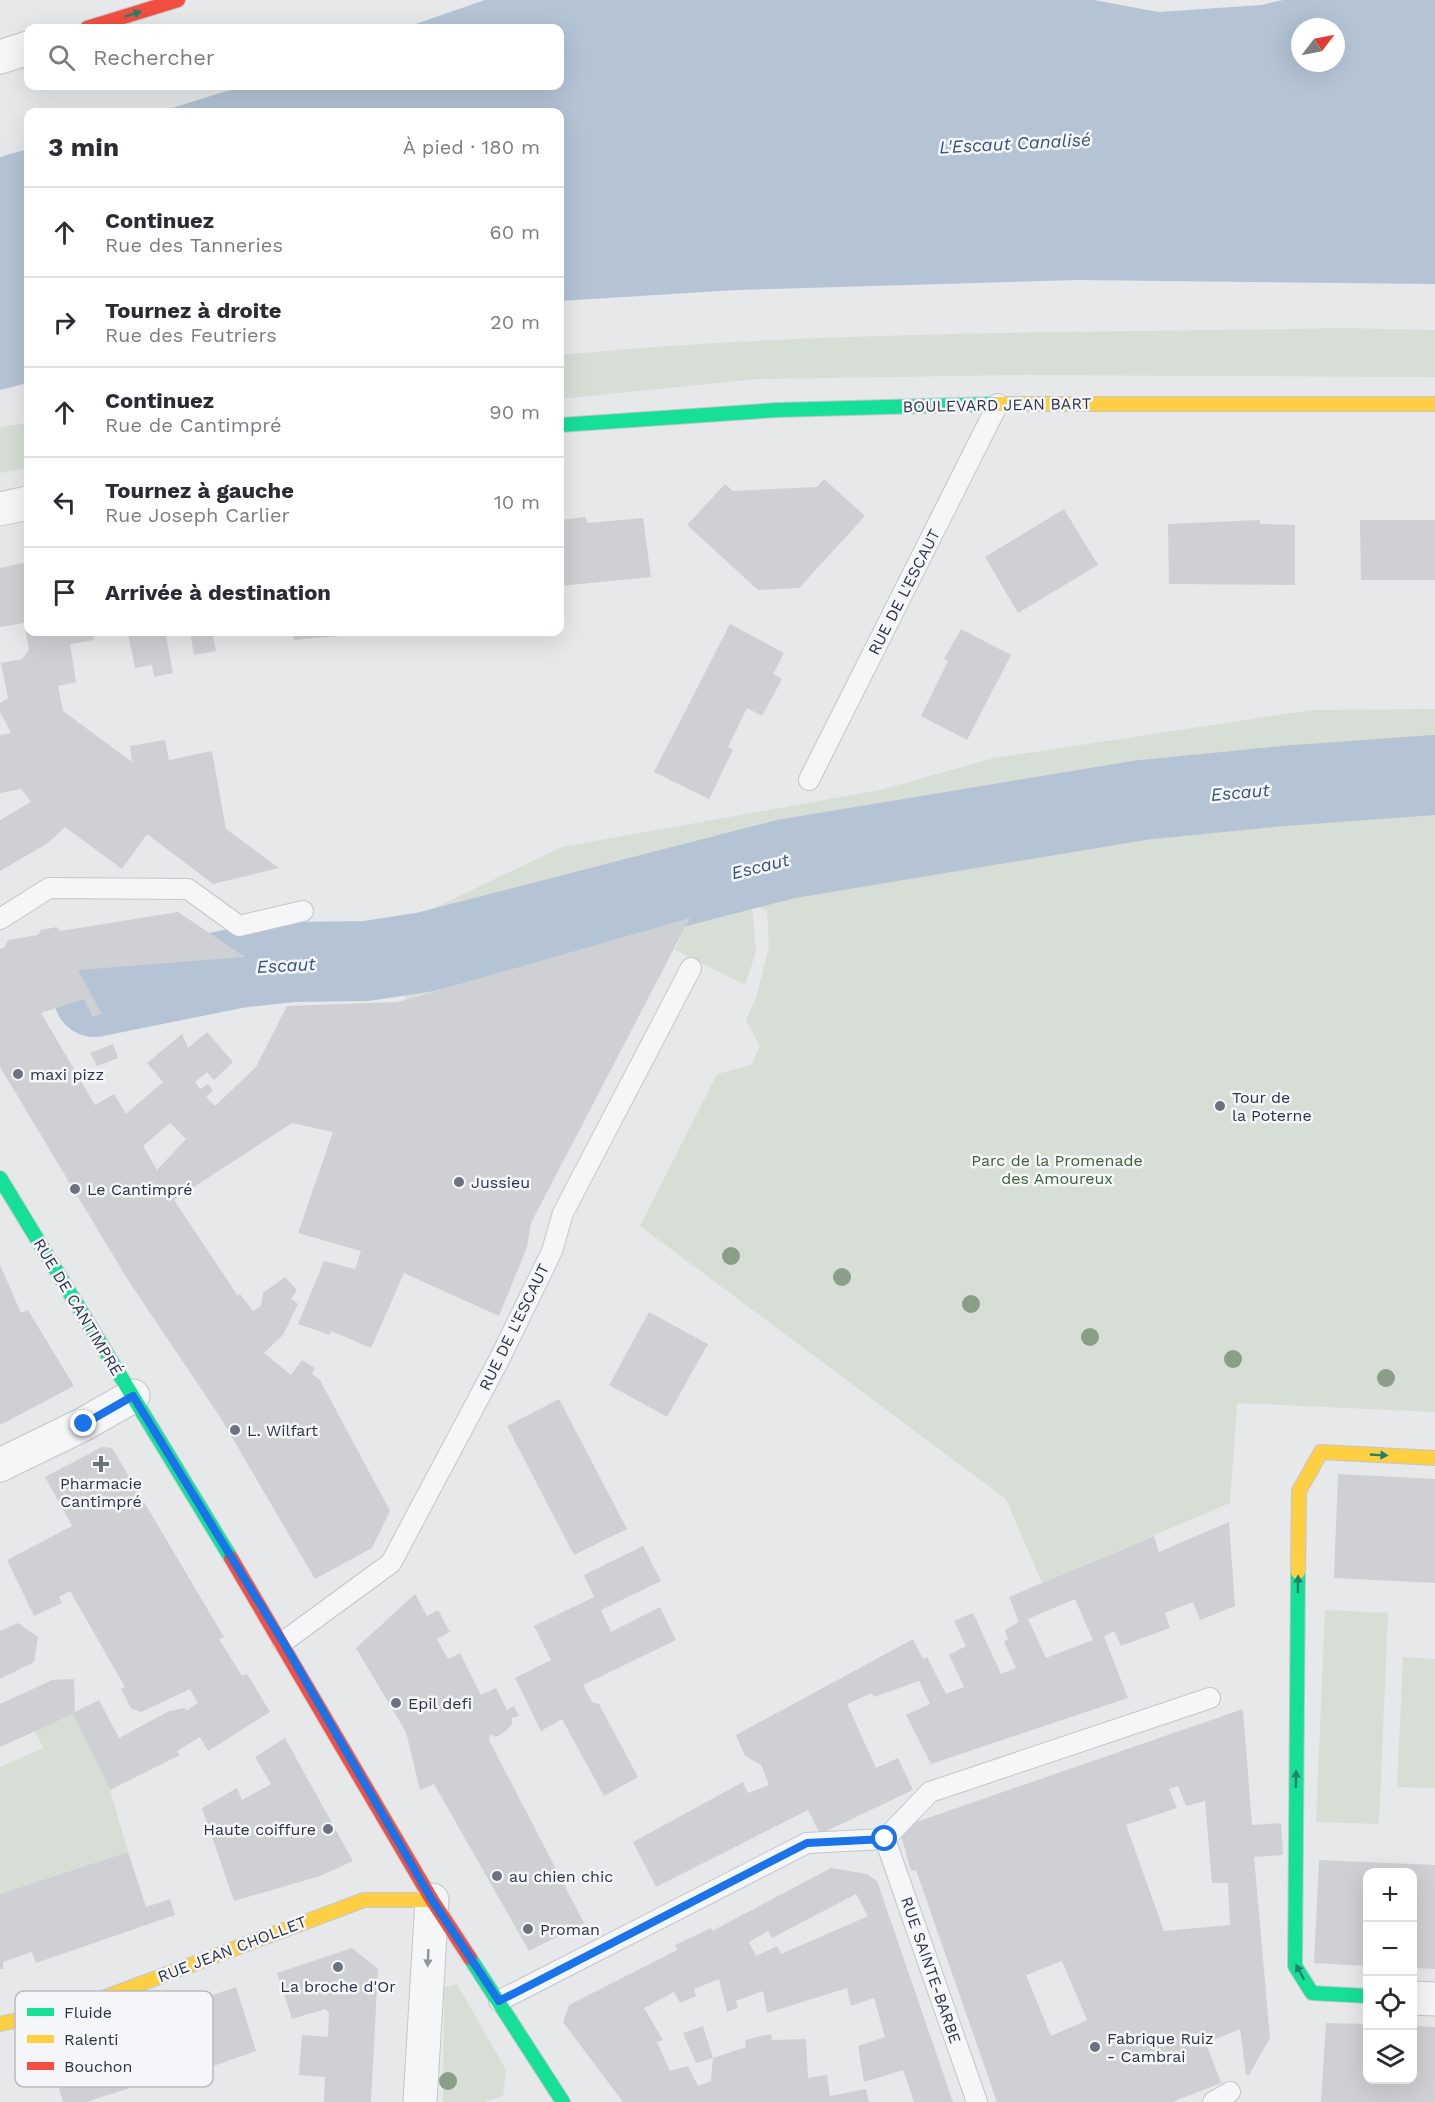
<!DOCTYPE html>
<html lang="fr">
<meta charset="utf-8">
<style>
body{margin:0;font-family:"Work Sans",sans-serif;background:#f2f2f3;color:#2b2b33}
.controls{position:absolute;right:18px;bottom:18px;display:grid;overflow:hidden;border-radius:12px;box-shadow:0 6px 24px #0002}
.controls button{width:54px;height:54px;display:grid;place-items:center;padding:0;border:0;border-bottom:2px solid #e1e1e2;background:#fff;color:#2b2b33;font:30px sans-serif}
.compass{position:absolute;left:1291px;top:18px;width:54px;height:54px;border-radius:50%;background:#fff;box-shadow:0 6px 24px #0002;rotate:58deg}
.stop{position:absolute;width:18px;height:18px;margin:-14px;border:4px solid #1a73e8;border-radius:50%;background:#fff}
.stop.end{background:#1a73e8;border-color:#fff;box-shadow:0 2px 6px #0008}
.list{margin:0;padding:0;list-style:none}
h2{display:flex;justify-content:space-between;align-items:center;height:78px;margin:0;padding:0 24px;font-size:26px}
h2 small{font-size:20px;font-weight:400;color:#7c7c81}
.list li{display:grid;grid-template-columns:39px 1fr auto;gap:18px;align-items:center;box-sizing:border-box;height:90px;padding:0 24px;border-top:2px solid #e1e1e2}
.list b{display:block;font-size:22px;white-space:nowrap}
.list p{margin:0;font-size:20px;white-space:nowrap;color:#7c7c81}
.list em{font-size:20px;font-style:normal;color:#7c7c81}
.icon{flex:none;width:33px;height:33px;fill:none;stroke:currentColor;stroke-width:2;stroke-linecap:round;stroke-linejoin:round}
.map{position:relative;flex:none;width:1435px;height:2102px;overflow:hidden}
.search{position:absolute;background:#fff;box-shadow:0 6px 24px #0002;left:24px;top:24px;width:540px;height:66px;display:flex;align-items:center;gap:15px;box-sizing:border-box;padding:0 21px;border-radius:12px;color:#7c7c81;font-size:22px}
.panel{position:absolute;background:#fff;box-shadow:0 6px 24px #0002;left:24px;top:108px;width:540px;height:528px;border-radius:12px}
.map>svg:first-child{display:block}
.green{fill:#d6ded6}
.water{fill:#b4c4d5;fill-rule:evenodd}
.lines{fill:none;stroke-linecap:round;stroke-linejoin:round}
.river{stroke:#b4c4d5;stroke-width:80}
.building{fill:#ced0d3;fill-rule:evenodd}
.lane-casing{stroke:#c4c6c8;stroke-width:22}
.street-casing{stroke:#c4c6c8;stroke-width:35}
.fast-casing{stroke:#c4c6c8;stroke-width:16}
.slow-casing{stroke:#c4c6c8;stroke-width:16}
.jam-casing{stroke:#c4c6c8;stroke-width:16}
.lane{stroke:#f5f6f7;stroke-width:20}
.street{stroke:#f5f6f7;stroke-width:33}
.fast{stroke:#16e098;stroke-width:14}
.slow{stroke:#ffcf43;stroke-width:14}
.jam{stroke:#f24e42;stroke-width:14}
.tree{fill:#8a9e88}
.oneway{fill:#22816a}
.oneway2{fill:#90959e}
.route{stroke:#1a73e8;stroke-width:8}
.poi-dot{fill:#6c737f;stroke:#f4f6f9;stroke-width:2}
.labels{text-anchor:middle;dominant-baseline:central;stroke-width:5;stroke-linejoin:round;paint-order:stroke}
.street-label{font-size:16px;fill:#2b3445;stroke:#f4f6f9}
.poi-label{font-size:16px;fill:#2b3445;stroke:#f4f6f9;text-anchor:start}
.park-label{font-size:16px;fill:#3f6138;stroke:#f4f6f9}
.water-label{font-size:18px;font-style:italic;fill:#34527a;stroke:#f4f6f9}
.key{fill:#f4f6f9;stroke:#b8bcc3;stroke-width:1.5}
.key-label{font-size:16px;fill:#2b3445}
</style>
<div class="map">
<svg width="1435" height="2102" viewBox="0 0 1435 2102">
<rect width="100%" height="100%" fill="#e6e8ea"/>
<path class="green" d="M1341 328 1435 330V377L1025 375 757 379 560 399V355C819 330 1080 333 1341 328Z
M28 423V468L0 473V427Z
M1435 709V1412L1237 1403 1230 1503 1042 1583 1006 1499 640 1226 717 1074 751 1065 760 1046 746 1020 756 998 769 947 767 910 752 906 756 952 745 985 675 950 689 919 405 999 388 930 562 847 880 790 994 758 1312 710Z
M1325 1610 1388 1613 1379 1824 1316 1822Z
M1403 1657 1435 1659V1788L1397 1787Z
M73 1714 110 1790 128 1852 0 1894V1767L43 1748 35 1731Z
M457 1984 506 2070 503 2096 484 2102H443L444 1987Z"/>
<path class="water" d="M485 0H1094L1158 12 1262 5 1283 0H1435V284L1079 280 736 290 560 301V112H159L243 86H560V28H404ZM1300 27H1336V63H1300Z
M28 149V383L0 390V157Z"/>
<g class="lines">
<path class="river" d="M94 997 238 968 293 962 366 961 425 952 786 859 1142 800 1283 786 1435 775"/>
</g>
<path class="building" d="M824 479 865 516 799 588 758 590 687 525 725 484 733 491 817 487Z
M1064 509 1098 565 1018 613 985 557Z
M585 517 588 523 643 518 651 577 560 586V520Z
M1260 520V524L1295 525V585L1169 584 1168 524Z
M1360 520H1435V580H1361Z
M28 562V632H93L94 640 70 644 76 682 58 686 63 711 132 762 130 746 165 740 169 760 212 751 226 829 279 868 213 884 147 834 122 869 65 827 48 843 0 871V820L31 802 21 789 0 793V735L11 733 0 712V703L8 698 1 663 22 659 29 650 24 623 0 627V568Z
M730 624 784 653 773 674 782 679 762 716 747 708 728 747 733 750 709 799 654 772Z
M961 629 1011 655 967 740 921 716 948 661 944 659Z
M109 632H185L166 636 173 673 154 677 152 665 135 668 128 633 110 636Z
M190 632H212L216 651 194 655Z
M293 632H350L351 635 294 640Z
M178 912 245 957 78 970 102 1014 93 1017 84 999 41 1013 95 1105 114 1094 126 1114 163 1082 147 1063 182 1034 188 1048 207 1032 233 1062 214 1080 207 1072 195 1082 200 1089 208 1084 213 1091 206 1097 215 1106 256 1067 287 1006 397 1002 690 918 531 1223 527 1247 499 1316 404 1273 371 1348 331 1331 330 1335 298 1324 324 1261 355 1269 361 1251 298 1233 333 1132 292 1123 174 1200 238 1296 240 1294 253 1311 261 1306 263 1293 285 1277 297 1290 291 1299 298 1304 283 1335 264 1353 291 1375 302 1360 315 1368 312 1374 320 1380 390 1511 372 1548 315 1579 220 1417 126 1277 0 1067V949L4 948 8 940 38 935 41 930 57 927 60 931ZM170 1123 186 1139 157 1170 143 1146Z
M113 1044 118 1058 97 1066 90 1053Z
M0 1265 21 1313 28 1310 74 1386 0 1425Z
M649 1312 708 1344 667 1417 609 1385Z
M559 1399 627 1529 574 1555 507 1426Z
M102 1447 112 1448 224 1637 219 1639 242 1676 247 1674 270 1712 208 1751 200 1737 177 1751 180 1755 110 1790 73 1714 0 1747V1704L52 1680 74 1679 75 1712 99 1700 119 1738 169 1711 185 1708 186 1711 198 1703 190 1689 141 1712 131 1708 121 1689 125 1687 70 1591 59 1597 62 1603 34 1616 7 1560 72 1526 45 1477Z
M1338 1474 1435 1479V1583L1334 1578Z
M1229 1522 1235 1606 1200 1620 1193 1602 1165 1613 1170 1628 1121 1646 1114 1631 1104 1636 1128 1698 931 1764 906 1715 930 1704 919 1681 874 1697 872 1693 847 1704 876 1768 898 1758 913 1790 820 1834 808 1810 656 1887 633 1842 743 1782 748 1793 769 1785 761 1765 745 1756 736 1735 913 1639 923 1659 927 1657 946 1694 964 1687 949 1655 966 1646 954 1621 973 1613 1001 1674 1016 1668 1004 1642 1008 1639 1005 1630 1019 1622 1009 1597 1154 1536 1159 1552ZM1075 1599 1093 1640 1046 1658 1028 1619Z
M643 1546 661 1581 601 1610 611 1632 660 1607 676 1640 583 1685 592 1702 599 1704 638 1777 604 1796 562 1719 541 1731 515 1678 551 1660 534 1626 594 1597 584 1575Z
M415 1594 427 1616 438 1610 450 1632 437 1639 448 1659 460 1653 481 1695 496 1688 507 1710 514 1706 519 1716 512 1718V1724L506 1731 496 1737 490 1734 489 1740 584 1923 529 1951 434 1784 420 1790 406 1732 356 1648Z
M18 1623 38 1637 34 1662 0 1679V1631Z
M1243 1709 1252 1825 1281 1823 1283 1855 1254 1857 1270 2038 1249 2075H1246L1240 2029 1206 2043 1221 2083 1172 2102H997L916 1870 911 1871 899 1828ZM1178 1786 1186 1806 1205 1801 1212 1883H1228L1230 1925 1164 1931 1126 1825 1177 1808 1169 1789ZM1062 1961 1087 2020 1051 2036 1026 1975Z
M285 1738 353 1861 320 1876 234 1901 202 1808 237 1788 242 1800 271 1784 255 1757Z
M128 1852 146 1907 170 1899 175 1915 36 1963 32 1952 3 1962V1969H0V1894Z
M1319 1860 1435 1865V1969L1413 1968V1872H1368V1966L1314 1963Z
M831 1868 867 1874 877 1881 953 2102H914L903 2070 864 2082 858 2046 885 2037 874 1998 851 2006 847 1988 767 2013 763 1991 736 2001 738 2008 727 2012 719 1979 694 1989 696 1996 680 2003 674 1992 644 2008 663 2040 657 2042 670 2071 688 2066 698 2086 711 2081 713 2058 696 2063 683 2033 703 2026 713 2058 746 2047 745 2040 771 2034 772 2040 806 2039 808 2078 827 2075 830 2096 866 2089 869 2102H623L563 2022 569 2005 677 1950 675 1945 711 1928 712 1931ZM856 1894 868 1916 781 1954 777 1946 756 1956 749 1942 768 1931 772 1938Z
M352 1948 378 1969 371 2102H324L325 2077 299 2075 302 2035 328 2037 329 2013 325 2009 292 2019 277 1973Z
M236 1987 256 2051 171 2081 169 2075 87 2102H63L48 2052Z
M1326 2023 1368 2024V2080H1412L1413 2026 1435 2027V2102H1321Z"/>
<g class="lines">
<defs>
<path id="lane" d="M809 780 998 404
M0 919 49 888 188 889 239 926 303 911
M283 1642 391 1563 500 1358 552 1251 563 1213 691 968
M885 1839 930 1792 1210 1698
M885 1839 977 2102
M499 2001 807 1843 885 1839
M1213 2102 1230 2092"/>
<path id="street" d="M0 57 28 48
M0 509 28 503
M0 1465 84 1424 133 1396
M1412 1998 1435 1999
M420 2102 432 1900"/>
<path id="fast" d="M560 425 778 410 997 404
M0 1178 231 1558
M1298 1572 1295 1966 1312 1993 1368 1996
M470 1958 563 2102"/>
<path id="slow" d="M997 404H1435
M1298 1572 1299 1491 1321 1452 1435 1458
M0 2024 79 2007 364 1900H432"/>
<path id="jam" d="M87 28 178 0
M231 1558 432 1900 470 1958"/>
</defs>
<use href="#lane" class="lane-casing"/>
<use href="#street" class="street-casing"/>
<use href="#fast" class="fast-casing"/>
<use href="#slow" class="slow-casing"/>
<use href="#jam" class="jam-casing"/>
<use href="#lane" class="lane"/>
<use href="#street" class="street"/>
<use href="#fast" class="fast"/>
<use href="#slow" class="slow"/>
<use href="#jam" class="jam"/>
</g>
<g class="tree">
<circle cx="731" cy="1256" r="9"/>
<circle cx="842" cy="1277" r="9"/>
<circle cx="971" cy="1304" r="9"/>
<circle cx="1090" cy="1337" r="9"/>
<circle cx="1233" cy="1359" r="9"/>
<circle cx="1386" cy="1378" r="9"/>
<circle cx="448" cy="2081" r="9"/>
</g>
<defs><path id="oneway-solid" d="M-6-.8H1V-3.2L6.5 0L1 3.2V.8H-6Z" transform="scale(1.5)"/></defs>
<g class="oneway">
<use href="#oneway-solid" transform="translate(133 14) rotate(-17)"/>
<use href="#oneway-solid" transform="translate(1379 1455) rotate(3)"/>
<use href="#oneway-solid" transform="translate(1298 1584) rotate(-89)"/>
<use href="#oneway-solid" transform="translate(1296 1779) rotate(-89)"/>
<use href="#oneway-solid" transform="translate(1300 1972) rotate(-118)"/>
</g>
<use class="oneway2" href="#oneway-solid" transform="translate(428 1958) rotate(93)"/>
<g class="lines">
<path class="route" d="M84 1424 133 1396 283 1642 432 1900 499 2001 807 1843 885 1839"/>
</g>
<g class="poi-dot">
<circle cx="18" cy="1074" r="6"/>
<circle cx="1220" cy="1106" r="6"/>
<circle cx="459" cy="1182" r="6"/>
<circle cx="75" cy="1189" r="6"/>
<circle cx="235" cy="1430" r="6"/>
<path d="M98 1455h6v6h6v6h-6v6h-6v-6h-6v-6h6z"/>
<circle cx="396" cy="1703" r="6"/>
<circle cx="328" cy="1829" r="6"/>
<circle cx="497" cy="1876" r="6"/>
<circle cx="528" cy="1929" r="6"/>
<circle cx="338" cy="1967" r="6"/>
<circle cx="1095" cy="2047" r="6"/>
</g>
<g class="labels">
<g class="street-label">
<text transform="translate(997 405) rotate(-1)">BOULEVARD JEAN BART</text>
<text transform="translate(904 592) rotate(-63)">RUE DE L'ESCAUT</text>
<text transform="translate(78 1307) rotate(59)">RUE DE CANTIMPRÉ</text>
<text transform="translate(514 1327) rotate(-64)">RUE DE L'ESCAUT</text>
<text transform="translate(232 1949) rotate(-21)">RUE JEAN CHOLLET</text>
<text transform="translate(931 1970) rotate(71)">RUE SAINTE-BARBE</text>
</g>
<g class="poi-label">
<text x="30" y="1074">maxi pizz</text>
<text x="1232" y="1097">Tour de<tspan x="1232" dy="18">la Poterne</tspan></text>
<text x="471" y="1182">Jussieu</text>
<text x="87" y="1189">Le Cantimpré</text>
<text x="247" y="1430">L. Wilfart</text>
<text x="101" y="1483" text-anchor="middle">Pharmacie<tspan x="101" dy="18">Cantimpré</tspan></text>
<text x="408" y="1703">Epil defi</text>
<text x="316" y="1829" text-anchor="end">Haute coiffure</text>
<text x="509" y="1876">au chien chic</text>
<text x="540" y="1929">Proman</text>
<text x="338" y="1986" text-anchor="middle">La broche d'Or</text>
<text x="1107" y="2038">Fabrique Ruiz<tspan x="1107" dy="18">- Cambrai</tspan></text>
</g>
<g class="park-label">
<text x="1057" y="1160">Parc de la Promenade<tspan x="1057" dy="18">des Amoureux</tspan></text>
</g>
<g class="water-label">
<text transform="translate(1015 143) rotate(-3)">L'Escaut Canalisé</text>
<text transform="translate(1240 792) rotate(-5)">Escaut</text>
<text transform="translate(760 866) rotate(-14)">Escaut</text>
<text transform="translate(286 965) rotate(-3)">Escaut</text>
</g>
</g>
<rect x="15" y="1991" width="198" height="96" rx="9" class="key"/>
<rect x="27" y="2008" width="27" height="8" fill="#16e098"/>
<rect x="27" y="2035" width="27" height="8" fill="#ffcf43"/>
<rect x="27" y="2062" width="27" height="8" fill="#f24e42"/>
<g class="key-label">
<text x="64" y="2018">Fluide</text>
<text x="64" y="2045">Ralenti</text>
<text x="64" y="2072">Bouchon</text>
</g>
</svg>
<div class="controls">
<button>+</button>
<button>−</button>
<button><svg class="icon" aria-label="locate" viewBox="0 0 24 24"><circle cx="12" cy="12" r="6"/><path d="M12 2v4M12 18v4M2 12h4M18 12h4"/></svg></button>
<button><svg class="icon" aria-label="layers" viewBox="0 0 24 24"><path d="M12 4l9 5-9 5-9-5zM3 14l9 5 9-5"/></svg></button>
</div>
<svg class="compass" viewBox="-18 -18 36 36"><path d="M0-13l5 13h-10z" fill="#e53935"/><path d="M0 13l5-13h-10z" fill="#7c7c81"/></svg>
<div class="stop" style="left:885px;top:1839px"></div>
<div class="stop end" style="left:84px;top:1424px"></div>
<div class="search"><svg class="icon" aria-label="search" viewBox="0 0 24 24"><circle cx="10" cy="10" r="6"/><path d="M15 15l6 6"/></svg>Rechercher</div>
<section class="panel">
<h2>3 min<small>À pied · 180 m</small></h2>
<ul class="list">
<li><svg class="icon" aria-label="ahead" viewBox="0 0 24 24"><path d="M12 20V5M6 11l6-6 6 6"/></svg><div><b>Continuez</b><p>Rue des Tanneries</p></div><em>60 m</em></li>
<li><svg class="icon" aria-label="right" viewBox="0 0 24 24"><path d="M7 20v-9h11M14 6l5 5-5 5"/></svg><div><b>Tournez à droite</b><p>Rue des Feutriers</p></div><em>20 m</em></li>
<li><svg class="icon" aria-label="ahead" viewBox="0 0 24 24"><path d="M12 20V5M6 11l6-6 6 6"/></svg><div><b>Continuez</b><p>Rue de Cantimpré</p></div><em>90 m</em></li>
<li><svg class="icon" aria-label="left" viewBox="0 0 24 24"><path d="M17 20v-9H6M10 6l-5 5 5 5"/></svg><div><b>Tournez à gauche</b><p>Rue Joseph Carlier</p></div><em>10 m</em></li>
<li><svg class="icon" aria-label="arrive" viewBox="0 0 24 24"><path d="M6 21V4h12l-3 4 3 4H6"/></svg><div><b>Arrivée à destination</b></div></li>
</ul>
</section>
</div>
